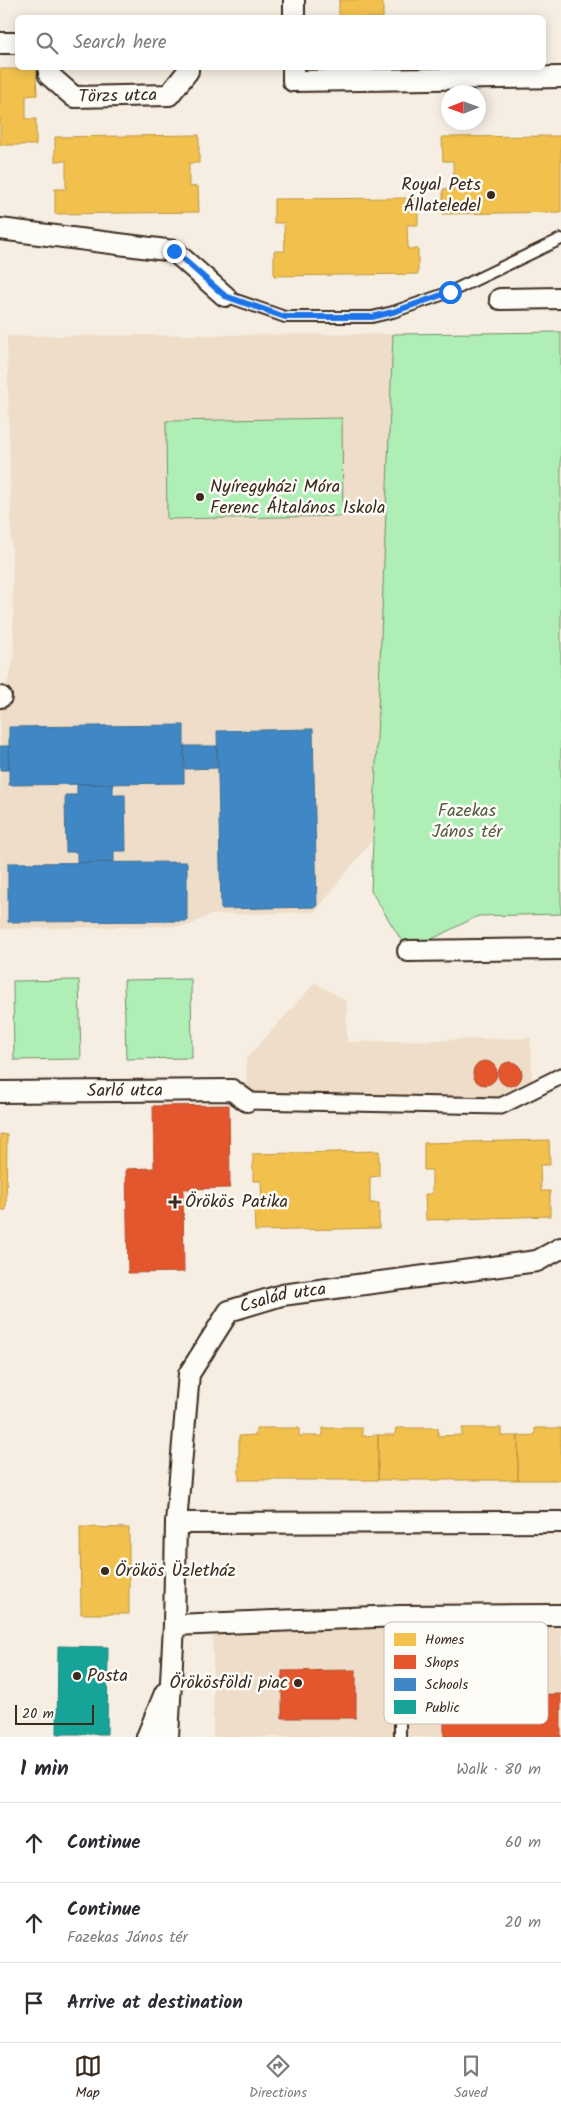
<!DOCTYPE html>
<meta charset="utf-8">
<style>
body{margin:0;font-family:Kalam,sans-serif;background:#f2f2f3;color:#2b2b33}
.compass{position:absolute;left:441px;top:85px;width:45px;height:45px;border-radius:50%;background:#fff;box-shadow:0 2px 12px #0003;rotate:269deg}
.scale{position:absolute;left:15px;bottom:12px;width:79px;box-sizing:border-box;padding-left:5px;border:2px solid #3b2a1e;border-top:0;font-size:14px;line-height:18px;white-space:nowrap;color:#3b2a1e;-webkit-text-stroke:4px #fdfcf7;paint-order:stroke}
.stop{position:absolute;width:15px;height:15px;margin:-11px;border:4px solid #1a73e8;border-radius:50%;background:#fff}
.stop.end{background:#1a73e8;border-color:#fff;box-shadow:0 1px 5px #0008}
.list{margin:0;padding:0;list-style:none}
h2{display:flex;justify-content:space-between;align-items:center;height:65px;margin:0;padding:0 20px;font-size:21px}
h2 small{font-size:16px;font-weight:400;color:#7c7c81}
.list li{display:grid;grid-template-columns:32px 1fr auto;gap:15px;align-items:center;box-sizing:border-box;height:80px;padding:0 20px;border-top:1px solid #e1e1e2}
.list b{display:block;font-size:19px;white-space:nowrap}
.list p{margin:0;font-size:16px;white-space:nowrap;color:#7c7c81}
.list em{font-size:16px;font-style:normal;color:#7c7c81}
.icon{flex:none;width:28px;height:28px;fill:none;stroke:currentColor;stroke-width:2;stroke-linecap:round;stroke-linejoin:round}
.map{position:relative;flex:none;width:561px;height:1737px;overflow:hidden}
.search{position:absolute;background:#fff;box-shadow:0 2px 12px #0003;left:15px;right:15px;top:15px;height:55px;display:flex;align-items:center;gap:12px;box-sizing:border-box;padding:0 18px;border-radius:8px;color:#7c7c81;font-size:19px}
.sheet{height:305px;background:#fff}
nav{display:flex;justify-content:space-around;align-items:center;box-sizing:border-box;height:70px;border-top:1px solid #e1e1e2;background:#fff;font-size:14px;color:#7c7c81}
nav a{display:grid;justify-items:center;gap:2px}
nav .on{color:#3b2a1e}
.map>svg:first-child{display:block}
.built{fill:#eeddc8}
.green{fill:#afefb6;stroke:#758c6a}
.homes{fill:#f2c14e;stroke:#bb9440}
.shops{fill:#e4572e;stroke:#b14a29}
.schools{fill:#3f88c5;stroke:#3e6c93}
.public{fill:#17a398;stroke:#227f73}
.lines{fill:none;stroke-linecap:round;stroke-linejoin:round}
.service-casing{stroke:#3b2a1e;stroke-width:14}
.pedestrian-casing{stroke:#3b2a1e;stroke-width:19}
.minor-casing{stroke:#3b2a1e;stroke-width:24}
.service{stroke:#fdfcf7;stroke-width:10}
.pedestrian{stroke:#fdfcf7;stroke-width:15}
.minor{stroke:#fdfcf7;stroke-width:20}
.route{stroke:#1a73e8;stroke-width:6}
.poi-dot{fill:#3b2a1e;stroke:#fdfcf7;stroke-width:2}
.labels{text-anchor:middle;dominant-baseline:central;stroke-width:5;stroke-linejoin:round;paint-order:stroke}
.street-label{font-size:18px;fill:#3b2a1e;stroke:#fdfcf7}
.poi-label{font-size:18px;fill:#3b2a1e;stroke:#fdfcf7;text-anchor:start}
.park-label{font-size:18px;fill:#585b44;stroke:#fdfcf7}
.key{fill:#fdfcf7;stroke:#c3bdb6;stroke-width:1}
.key-label{font-size:14px;fill:#3b2a1e}
</style>
<div class="map">
<svg width="561" height="1737" viewBox="0 0 561 1737">
<rect width="100%" height="100%" fill="#f6eee2"/>
<filter id="ink" filterUnits="userSpaceOnUse"><feTurbulence type="fractalNoise" baseFrequency=".02" numOctaves="2"/><feDisplacementMap in="SourceGraphic" scale="10" xChannelSelector="R" yChannelSelector="G"/><feConvolveMatrix kernelMatrix="1 2 1 2 8 2 1 2 1" color-interpolation-filters="sRGB"/></filter>
<g filter="url(#ink)">
<path class="built" d="M393 334 384 825 315 912 210 915 188 926 0 929V709L14 658 7 336Z
M315 983 347 1001V1042L531 1038 532 1091 501 1106 247 1101 246 1059Z
M382 1625H561V1737H213V1629Z"/>
<path class="green" d="M561 332V914L478 916 408 951 371 891 393 334Z
M342 418 343 516 167 519 166 421Z
M191 979 192 1058 126 1059 124 980Z
M79 980 81 1059 14 1060 13 981Z"/>
<path class="homes" d="M339 0H383V18H339Z
M0 69H36L37 95 26 96V119H36V145H0Z
M199 135V163H189V187L198 186 199 212 55 214V189H66V161H55V137Z
M561 136V212L443 214V189H454L453 161H443L442 137Z
M418 198V225H407L408 249H418V274L274 276V251H285L284 223H274V199Z
M0 1134 7 1135 6 1210H0Z
M549 1140 550 1165H540L541 1191H550V1216L426 1220 425 1194H432V1170H424V1143Z
M379 1151V1176L370 1177V1203H379V1228L255 1231 254 1205H262L261 1181H253V1154Z
M256 1428H299V1436H323V1428H362V1436L378 1435V1480H239V1436L256 1435Z
M396 1428H438V1436L462 1435V1428H501V1436H518V1480H378V1435H395Z
M535 1428H561V1480H518V1436L535 1435Z
M80 1527 129 1528V1614H81Z"/>
<path class="shops" d="M473 1073a12 12 0 1 1 24 0a12 12 0 1 1-24 0Z
M498 1074a12 12 0 1 1 24 0a12 12 0 1 1-24 0Z
M229 1105 230 1188 183 1189 184 1272 128 1273 126 1169 154 1168 153 1106Z
M356 1670V1718H282V1671Z
M561 1694V1737H444V1696Z"/>
<path class="schools" d="M184 725V783L9 785V727Z
M313 729 317 907 221 909 217 731Z
M0 746H9V770H0Z
M184 746H217V768L185 769Z
M77 784H113V795H125L126 851H114V862L77 863V852H66L65 795H77Z
M187 862V921L8 922V863Z"/>
<path class="public" d="M58 1646 108 1647 107 1734H57Z"/>
<g class="lines">
<defs>
<path id="service" d="M225 296 285 317H372L393 312 450 292 561 239
M400 1737V1616"/>
<path id="pedestrian" d="M247 1101 501 1106 561 1076"/>
<g id="minor">
<path d="M294 18V0"/>
<path d="M0 43H18"/>
<path id="s1" d="M49 68V75L74 97 169 95 188 71V68"/>
<path d="M293 68V81L561 77"/>
<path d="M0 229 174 251 225 296"/>
<path d="M500 299 561 298"/>
<path d="M0 697H1"/>
<path d="M408 951 561 949"/>
<path id="s2" d="M0 1092 232 1090 247 1101"/>
<path d="M176 1523 561 1522"/>
<path d="M174 1625 400 1616 561 1615"/>
<path d="M147 1737 165 1693"/>
<path id="s3" d="M168 1737 174 1625 176 1523 189 1374 229 1311 282 1295 537 1261 561 1248"/>
</g>
</defs>
<use href="#service" class="service-casing"/>
<use href="#pedestrian" class="pedestrian-casing"/>
<use href="#minor" class="minor-casing"/>
<use href="#service" class="service"/>
<use href="#pedestrian" class="pedestrian"/>
<use href="#minor" class="minor"/>
</g>
</g>
<g class="lines" filter="url(#ink)">
<path class="route" d="M174 251 225 296 285 317H372L393 312 450 292"/>
</g>
<g class="poi-dot">
<circle cx="491" cy="195" r="5"/>
<circle cx="200" cy="497" r="5"/>
<path d="M172.5 1194.5h5v5h5v5h-5v5h-5v-5h-5v-5h5z"/>
<circle cx="105" cy="1571" r="5"/>
<circle cx="77" cy="1676" r="5"/>
<circle cx="298" cy="1683" r="5"/>
</g>
<g class="labels">
<g class="street-label">
<text stroke="none"><textPath href="#s1" startOffset="84">Törzs utca</textPath></text>
<text stroke="none"><textPath href="#s2" startOffset="125">Sarló utca</textPath></text>
<text stroke="none"><textPath href="#s3" startOffset="494">Család utca</textPath></text>
</g>
<g class="poi-label">
<text x="481" y="185" text-anchor="end">Royal Pets<tspan x="481" dy="21">Állateledel</tspan></text>
<text x="210" y="487">Nyíregyházi Móra<tspan x="210" dy="21">Ferenc Általános Iskola</tspan></text>
<text x="185" y="1202">Örökös Patika</text>
<text x="115" y="1571">Örökös Üzletház</text>
<text x="87" y="1676">Posta</text>
<text x="288" y="1683" text-anchor="end">Örökösföldi piac</text>
</g>
<g class="park-label">
<text x="467" y="811">Fazekas<tspan x="467" dy="21">János tér</tspan></text>
</g>
</g>
<rect x="384" y="1622" width="164" height="102" rx="8" class="key"/>
<rect x="394" y="1633" width="22" height="13" fill="#f2c14e"/>
<rect x="394" y="1655" width="22" height="14" fill="#e4572e"/>
<rect x="394" y="1678" width="22" height="13" fill="#3f88c5"/>
<rect x="394" y="1700" width="22" height="14" fill="#17a398"/>
<g class="key-label">
<text x="425" y="1644">Homes</text>
<text x="425" y="1667">Shops</text>
<text x="425" y="1689">Schools</text>
<text x="425" y="1712">Public</text>
</g>
</svg>
<svg class="compass" viewBox="-18 -18 36 36"><path d="M0-13l5 13h-10z" fill="#e53935"/><path d="M0 13l5-13h-10z" fill="#7c7c81"/></svg>
<div class="scale">20 m</div>
<div class="stop" style="left:450px;top:292px"></div>
<div class="stop end" style="left:174px;top:251px"></div>
<div class="search"><svg class="icon" aria-label="search" viewBox="0 0 24 24"><circle cx="10" cy="10" r="6"/><path d="M15 15l6 6"/></svg>Search here</div>
</div>
<section class="sheet">
<h2>1 min<small>Walk · 80 m</small></h2>
<ul class="list">
<li><svg class="icon" aria-label="ahead" viewBox="0 0 24 24"><path d="M12 20V5M6 11l6-6 6 6"/></svg><div><b>Continue</b></div><em>60 m</em></li>
<li><svg class="icon" aria-label="ahead" viewBox="0 0 24 24"><path d="M12 20V5M6 11l6-6 6 6"/></svg><div><b>Continue</b><p>Fazekas János tér</p></div><em>20 m</em></li>
<li><svg class="icon" aria-label="arrive" viewBox="0 0 24 24"><path d="M6 21V4h12l-3 4 3 4H6"/></svg><div><b>Arrive at destination</b></div></li>
</ul>
</section>
<nav>
<a class="on"><svg class="icon" aria-label="map" viewBox="0 0 24 24"><path d="M3 6l6-2 6 2 6-2v14l-6 2-6-2-6 2zM9 4v14M15 6v14"/></svg>Map</a>
<a><svg class="icon" aria-label="directions" viewBox="0 0 24 24"><path d="M12 3l9 9-9 9-9-9zM9 14v-3h6M13 9l2 2-2 2"/></svg>Directions</a>
<a><svg class="icon" aria-label="saved" viewBox="0 0 24 24"><path d="M7 4h10v16l-5-4-5 4z"/></svg>Saved</a>
</nav>
